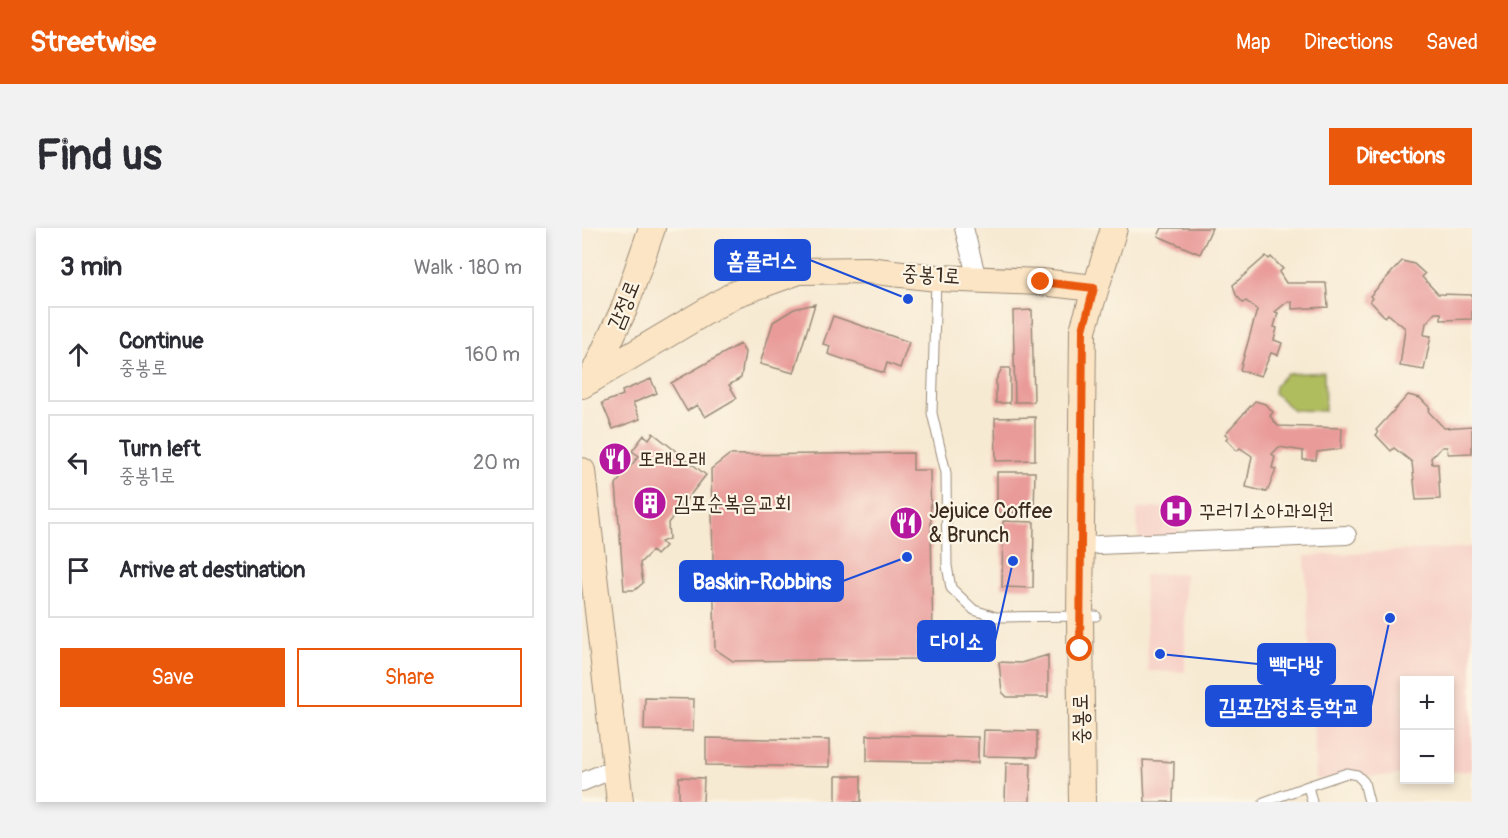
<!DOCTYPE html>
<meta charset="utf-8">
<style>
body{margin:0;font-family:Pangolin,"Poor Story",sans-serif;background:#f2f2f3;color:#2b2b33}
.controls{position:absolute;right:18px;bottom:18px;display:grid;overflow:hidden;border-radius:0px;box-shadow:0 3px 9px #0003}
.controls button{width:54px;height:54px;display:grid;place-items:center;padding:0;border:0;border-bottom:2px solid #e1e1e2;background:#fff;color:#2b2b33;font:30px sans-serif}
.stop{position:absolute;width:18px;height:18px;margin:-14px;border:4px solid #ea580c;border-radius:50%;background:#fff}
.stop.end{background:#ea580c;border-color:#fff;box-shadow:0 2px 6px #0008}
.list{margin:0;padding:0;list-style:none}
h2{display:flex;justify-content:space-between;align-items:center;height:78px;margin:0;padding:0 24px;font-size:26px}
h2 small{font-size:20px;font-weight:400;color:#7c7c81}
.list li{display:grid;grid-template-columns:39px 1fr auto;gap:18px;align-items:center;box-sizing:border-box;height:96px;margin:0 12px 12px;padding:0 12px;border:2px solid #e1e1e2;border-radius:0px}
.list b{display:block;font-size:22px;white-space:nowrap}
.list p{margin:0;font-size:20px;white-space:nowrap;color:#7c7c81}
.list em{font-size:20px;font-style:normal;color:#7c7c81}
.actions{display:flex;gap:12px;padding:18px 24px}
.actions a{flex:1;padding:14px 0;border:2px solid #ea580c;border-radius:0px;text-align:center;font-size:21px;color:#ea580c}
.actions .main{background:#ea580c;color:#fff}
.icon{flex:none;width:33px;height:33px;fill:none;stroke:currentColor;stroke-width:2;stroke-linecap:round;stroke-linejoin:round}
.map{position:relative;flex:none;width:890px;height:574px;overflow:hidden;border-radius:0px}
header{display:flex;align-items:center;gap:36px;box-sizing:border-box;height:84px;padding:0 30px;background:#ea580c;color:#fff}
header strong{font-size:28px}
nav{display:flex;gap:33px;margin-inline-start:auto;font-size:21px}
.intro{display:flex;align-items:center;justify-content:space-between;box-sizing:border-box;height:144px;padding:0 36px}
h1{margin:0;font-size:42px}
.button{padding:15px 27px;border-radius:0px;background:#ea580c;color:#fff;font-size:21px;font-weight:700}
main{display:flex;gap:36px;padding:0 36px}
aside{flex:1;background:#fff;border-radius:0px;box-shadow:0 3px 9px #0003}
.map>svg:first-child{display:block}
.built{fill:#f7d1c7}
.green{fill:#b0bd5f;stroke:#76743e;stroke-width:1.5}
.building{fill:#e99b9a}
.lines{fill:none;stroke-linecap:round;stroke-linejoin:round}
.lane-casing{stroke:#998a78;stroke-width:11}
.street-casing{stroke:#998a78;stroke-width:20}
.secondary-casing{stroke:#998a78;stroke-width:28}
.lane{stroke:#fff;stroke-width:9}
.street{stroke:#fff;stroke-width:18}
.secondary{stroke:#fce5c4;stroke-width:26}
.route{stroke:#ea580c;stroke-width:8}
.labels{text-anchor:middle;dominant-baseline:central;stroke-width:4.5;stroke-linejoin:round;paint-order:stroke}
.street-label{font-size:21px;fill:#3b2a1e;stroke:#fcf5e5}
.poi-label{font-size:21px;fill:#3b2a1e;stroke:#fcf5e5;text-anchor:start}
.leader{fill:none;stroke:#1d4ed8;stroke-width:2}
.callout-dot{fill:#1d4ed8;stroke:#fcf5e5;stroke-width:2}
.callout{fill:#1d4ed8;stroke:#1d4ed8;stroke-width:2}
.callout-label{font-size:22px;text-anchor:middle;font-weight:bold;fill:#fff}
</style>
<header>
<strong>Streetwise</strong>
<nav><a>Map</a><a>Directions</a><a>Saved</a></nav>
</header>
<div class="intro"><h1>Find us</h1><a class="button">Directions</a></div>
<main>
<aside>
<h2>3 min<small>Walk · 180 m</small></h2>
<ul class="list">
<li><svg class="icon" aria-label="ahead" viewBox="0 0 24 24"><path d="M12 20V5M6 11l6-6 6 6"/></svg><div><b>Continue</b><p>중봉로</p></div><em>160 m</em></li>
<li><svg class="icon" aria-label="left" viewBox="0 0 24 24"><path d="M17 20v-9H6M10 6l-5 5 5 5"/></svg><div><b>Turn left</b><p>중봉1로</p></div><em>20 m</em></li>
<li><svg class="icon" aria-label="arrive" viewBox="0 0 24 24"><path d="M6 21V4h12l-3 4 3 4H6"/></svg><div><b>Arrive at destination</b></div></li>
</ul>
<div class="actions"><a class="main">Save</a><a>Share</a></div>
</aside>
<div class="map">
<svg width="890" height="574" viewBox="0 0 890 574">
<rect width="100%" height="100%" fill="#fcf5e5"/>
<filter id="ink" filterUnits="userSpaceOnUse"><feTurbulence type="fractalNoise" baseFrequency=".0167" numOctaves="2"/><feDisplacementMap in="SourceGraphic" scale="12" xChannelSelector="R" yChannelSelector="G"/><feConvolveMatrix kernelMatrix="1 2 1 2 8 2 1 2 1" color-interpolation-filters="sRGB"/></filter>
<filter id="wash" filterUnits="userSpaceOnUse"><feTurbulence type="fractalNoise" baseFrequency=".008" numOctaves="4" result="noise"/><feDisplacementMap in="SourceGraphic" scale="24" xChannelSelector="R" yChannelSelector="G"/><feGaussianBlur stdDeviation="1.35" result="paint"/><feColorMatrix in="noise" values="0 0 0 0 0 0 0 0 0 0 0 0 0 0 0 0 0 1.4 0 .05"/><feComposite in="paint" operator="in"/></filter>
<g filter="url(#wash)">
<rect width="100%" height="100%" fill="#f7ead3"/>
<path class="built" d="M596 279 598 310 556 312 555 281Z
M890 319V543L868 544V452H822V547L734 551 723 328Z
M603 345V444L566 443 562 347Z"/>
<path class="green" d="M742 144 743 183 711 182 692 165 693 158 704 146Z"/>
<g id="blocks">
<path class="building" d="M580 0H630L618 26 576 8Z
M684 28 687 31 689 29 701 41 697 44 704 55H744L746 79 710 81V74H705L693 84 696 85 692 99 695 100 692 112 700 115 696 127 689 125 679 148 658 142 675 82 664 73 661 75 654 67 651 57Z
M820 33 832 36 843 46 840 49 856 66 890 67V91L859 92V85H853L844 95 842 107 849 108 842 142 818 138 823 100 806 86 803 89 788 73 790 70 788 68Z
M233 76 212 145 178 136 191 94 212 81Z
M450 82 452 174H433L431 83Z
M251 88 327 114 318 140 305 135 302 145 246 126 248 118 241 116Z
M158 116 163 124 159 150 147 157 155 170 123 189 115 177 105 183 89 155Z
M420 140H428V175H414V152Z
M69 151 75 165 51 175 58 191 31 201 20 175 41 167 40 163Z
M826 167 838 170 848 180 846 183 862 200 890 198V225L866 226 865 219H860L849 230 850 236H856L858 271 834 272 830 234 812 220 809 223 794 207 796 205 794 202Z
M673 173 683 176 691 184 688 188 696 198 760 200 759 221 735 224 734 232H721V223L697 219 690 226 693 229 690 240 694 241 685 264 664 259 670 228 658 220 655 223 644 211 646 208 643 206Z
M453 189V232L414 233 413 190Z
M71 205 124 247 86 295 87 311 79 314 83 318 74 327 70 323 58 335 61 355 53 362H42L34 256 57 228 50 223 62 207 67 211Z
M37 222 39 238 29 240 27 223Z
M331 225V242H348L351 410H335V431L151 433 133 421 129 241 147 227Z
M415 244H453L452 285 415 284Z
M421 293 452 294 451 360 420 359Z
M466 427V469H425L420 464 417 434 439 435Z
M63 470 112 471 111 503 62 502Z
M402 502 455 503V529L401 528Z
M285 507 396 509V535L285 533Z
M124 510 247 512V539L124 537Z
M561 532 592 534 591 574H563Z
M424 535H449L448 574H423Z
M254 548H279V574H254Z
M97 549 122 550 121 574H97Z"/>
</g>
</g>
<g filter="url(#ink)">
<use href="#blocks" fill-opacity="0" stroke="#998a78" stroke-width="1.5"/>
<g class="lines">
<defs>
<path id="lane" d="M354 52 350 185 364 245 365 338 369 360 392 382 414 389 514 388
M726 558 765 545 775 547 782 554 787 574
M682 574 726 558 730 574"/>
<path id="street" d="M382 0 395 51
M516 317 765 307
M0 554 34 540"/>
<path id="secondary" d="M9 152 42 81 70 0
M0 157 153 66 217 43 285 42 355 50 459 54 512 60
M0 243 38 574
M500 574 498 389 501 102 532 0"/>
</defs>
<use href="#lane" class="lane-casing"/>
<use href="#street" class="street-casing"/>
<use href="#secondary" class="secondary-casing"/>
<use href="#lane" class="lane"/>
<use href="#street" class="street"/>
<use href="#secondary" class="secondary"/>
</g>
</g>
<g class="lines" filter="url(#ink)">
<path class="route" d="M459 54 512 60 501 102 498 421"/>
</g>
<defs>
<symbol id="restaurant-disc" viewBox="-11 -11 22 22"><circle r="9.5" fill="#b5179e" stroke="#fcf5e5"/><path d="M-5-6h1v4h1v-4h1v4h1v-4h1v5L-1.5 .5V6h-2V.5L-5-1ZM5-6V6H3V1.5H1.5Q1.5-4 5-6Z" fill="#fff"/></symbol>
<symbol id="building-disc" viewBox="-11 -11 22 22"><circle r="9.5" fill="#b5179e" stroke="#fcf5e5"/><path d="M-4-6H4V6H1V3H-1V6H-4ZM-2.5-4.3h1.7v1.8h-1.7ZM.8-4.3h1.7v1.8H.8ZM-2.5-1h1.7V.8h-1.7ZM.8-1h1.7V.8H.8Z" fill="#fff"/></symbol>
<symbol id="hospital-disc" viewBox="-11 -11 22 22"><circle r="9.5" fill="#b5179e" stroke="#fcf5e5"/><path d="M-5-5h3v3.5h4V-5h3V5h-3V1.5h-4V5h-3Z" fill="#fff"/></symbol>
</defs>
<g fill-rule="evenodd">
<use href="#restaurant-disc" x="14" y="212" width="38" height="38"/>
<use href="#building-disc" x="49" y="256" width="38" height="38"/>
<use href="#hospital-disc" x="575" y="264" width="38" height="38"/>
<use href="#restaurant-disc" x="305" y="276" width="38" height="38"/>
</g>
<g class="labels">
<g class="street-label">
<text transform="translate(349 47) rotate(4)">중봉1로</text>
<text transform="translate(42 77) rotate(-68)">감정로</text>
<text transform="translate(499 491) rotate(-91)">중봉로</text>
</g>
<g class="poi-label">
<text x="56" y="231">또래오래</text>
<text x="91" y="275">김포순복음교회</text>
<text x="347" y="283">Jejuice Coffee<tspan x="347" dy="24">&amp; Brunch</tspan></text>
<text x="617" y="283">꾸러기소아과의원</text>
</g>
</g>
<path class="leader" d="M326 71L228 32M325 329L261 353M431 333L413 413M578 426L676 436M808 390L789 478"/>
<g class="callout-dot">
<circle cx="326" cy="71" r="6"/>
<circle cx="325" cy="329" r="6"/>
<circle cx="431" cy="333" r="6"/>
<circle cx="578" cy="426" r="6"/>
<circle cx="808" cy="390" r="6"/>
</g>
<g class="callout">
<rect x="133" y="12" width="95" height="40" rx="6"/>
<rect x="98" y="333" width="163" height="40" rx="6"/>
<rect x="336" y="393" width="77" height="40" rx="6"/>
<rect x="676" y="416" width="77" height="40" rx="6"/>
<rect x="624" y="458" width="165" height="40" rx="6"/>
</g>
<g class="callout-label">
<text x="180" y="40">홈플러스</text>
<text x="180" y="361">Baskin-Robbins</text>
<text x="375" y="421">다이소</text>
<text x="714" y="444">빽다방</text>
<text x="707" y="486">김포감정초등학교</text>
</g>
</svg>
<div class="controls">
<button>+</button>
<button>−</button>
</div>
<div class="stop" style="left:498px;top:421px"></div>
<div class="stop end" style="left:459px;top:54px"></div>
</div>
</main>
